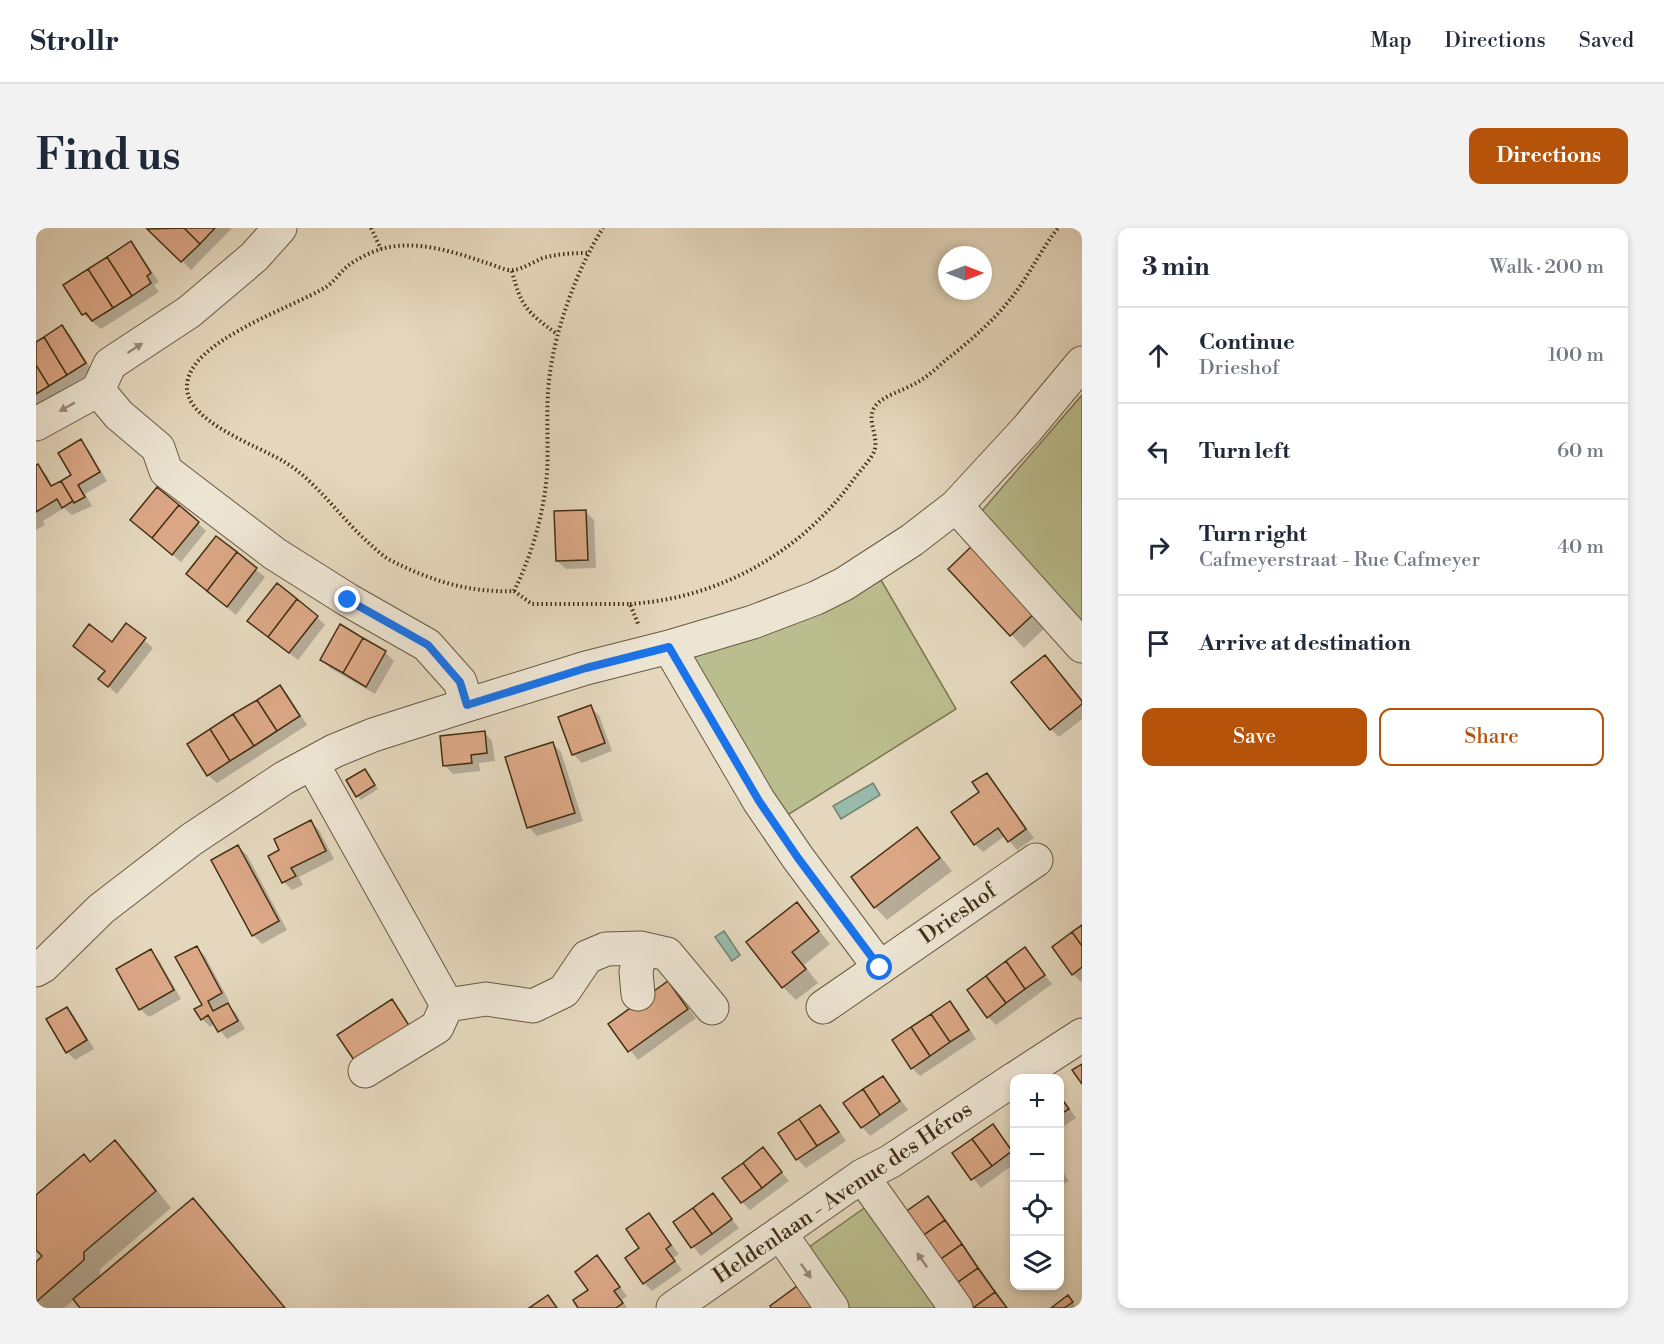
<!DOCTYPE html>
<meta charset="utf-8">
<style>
body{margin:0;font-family:"Libre Bodoni",serif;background:#f2f2f3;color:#1f2937}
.controls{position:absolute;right:18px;bottom:18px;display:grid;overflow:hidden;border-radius:12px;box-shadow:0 3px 9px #0003}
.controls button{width:54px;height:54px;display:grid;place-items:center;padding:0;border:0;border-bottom:2px solid #e0e1e3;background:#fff;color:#1f2937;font:30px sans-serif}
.compass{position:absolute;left:902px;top:18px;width:54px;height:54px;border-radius:50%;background:#fff;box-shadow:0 3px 9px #0003;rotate:90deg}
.stop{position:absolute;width:18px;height:18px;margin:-14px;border:4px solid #1a73e8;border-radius:50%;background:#fff}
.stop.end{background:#1a73e8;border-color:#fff;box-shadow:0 2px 6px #0008}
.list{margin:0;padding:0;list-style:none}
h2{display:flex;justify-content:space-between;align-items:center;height:78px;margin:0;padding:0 24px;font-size:26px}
h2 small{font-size:20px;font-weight:400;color:#747a83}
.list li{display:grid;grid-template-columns:39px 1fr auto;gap:18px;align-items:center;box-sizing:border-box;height:96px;padding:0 24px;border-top:2px solid #e0e1e3}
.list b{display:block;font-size:22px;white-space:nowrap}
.list p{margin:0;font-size:20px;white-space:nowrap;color:#747a83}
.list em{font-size:20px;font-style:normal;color:#747a83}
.actions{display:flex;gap:12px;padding:18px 24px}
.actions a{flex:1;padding:14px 0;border:2px solid #b45309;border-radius:12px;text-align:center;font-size:21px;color:#b45309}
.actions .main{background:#b45309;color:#fff}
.icon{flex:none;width:33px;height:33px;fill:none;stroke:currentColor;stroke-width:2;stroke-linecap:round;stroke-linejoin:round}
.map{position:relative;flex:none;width:1046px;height:1080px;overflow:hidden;border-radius:12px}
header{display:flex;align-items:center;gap:36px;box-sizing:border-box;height:84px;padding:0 30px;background:#fff;border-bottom:2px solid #e0e1e3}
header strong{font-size:28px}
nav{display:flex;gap:33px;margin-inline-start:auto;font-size:21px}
.intro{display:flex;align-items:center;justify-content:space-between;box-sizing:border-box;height:144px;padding:0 36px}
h1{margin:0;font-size:42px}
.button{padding:15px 27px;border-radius:12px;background:#b45309;color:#fff;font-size:21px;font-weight:700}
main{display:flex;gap:36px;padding:0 36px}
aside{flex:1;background:#fff;border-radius:12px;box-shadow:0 3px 9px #0003}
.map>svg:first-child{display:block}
.green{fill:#babd8d;stroke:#7e7650;stroke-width:1.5}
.water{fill:#97baab;stroke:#75826e;stroke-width:1.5}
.shadow{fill:#0003}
.building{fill:#dba786;stroke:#422f13;stroke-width:1.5}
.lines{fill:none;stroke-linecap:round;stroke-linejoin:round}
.minor-casing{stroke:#6a593e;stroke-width:35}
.path{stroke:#422f13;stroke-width:4;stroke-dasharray:1.5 3;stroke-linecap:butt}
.minor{stroke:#ede5d4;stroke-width:33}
.oneway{fill:#988a74}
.route{stroke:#1a73e8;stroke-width:8}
.labels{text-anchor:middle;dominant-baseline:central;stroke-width:4.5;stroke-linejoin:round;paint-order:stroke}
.street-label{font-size:22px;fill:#422f13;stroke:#ede5d4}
</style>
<header>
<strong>Strollr</strong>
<nav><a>Map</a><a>Directions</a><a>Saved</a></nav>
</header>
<div class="intro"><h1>Find us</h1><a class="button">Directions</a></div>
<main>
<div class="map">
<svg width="1046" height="1080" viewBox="0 0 1046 1080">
<rect width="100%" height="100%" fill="#e4d7bd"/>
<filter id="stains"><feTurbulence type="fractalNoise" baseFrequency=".00333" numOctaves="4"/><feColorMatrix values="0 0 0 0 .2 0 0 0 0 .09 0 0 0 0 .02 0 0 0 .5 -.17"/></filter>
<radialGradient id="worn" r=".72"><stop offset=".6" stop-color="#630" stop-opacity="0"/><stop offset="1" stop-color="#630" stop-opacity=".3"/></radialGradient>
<path class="green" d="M1046 167V411L945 284Z
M845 352 920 481 750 588 654 428Z
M834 976 910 1080H814L786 1040 766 1024Z"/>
<path class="water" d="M837 555 844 567 805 591 797 578Z
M688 703 704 727 696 733 679 709Z"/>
<path class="shadow" d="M114 0H196L155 42Z
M94 15 103 24 123 54 118 57 123 64 65 101 47 86Z
M26 99 34 107 57 144 0 178V116Z
M44 213 53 222 71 253 49 266 56 278 36 287 28 280 7 293 9 297 0 302V239L10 246 17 259 37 248Z
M549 283 558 292 560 340 530 341 521 333Z
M96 292 162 295 170 303 145 334Z
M180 310 229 349 200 387 152 346Z
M938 319 1012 397 988 420 914 341Z
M281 389 289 397 262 432 222 401Z
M91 398 117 420 81 466 64 451 70 444 39 418 76 416Z
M349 424 358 433 339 466 294 440 286 432Z
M244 459 252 467 271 497 181 555 172 547 153 517Z
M1046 473V491L1023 509 1015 501Z
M554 479 563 487 576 523 546 535 537 526Z
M448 504 456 513 459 533 443 535 444 543 417 546 409 538Z
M517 516 525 524 547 593 501 608 493 599Z
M329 542 342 561 325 572 322 568Z
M951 547 959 555 998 610 981 622 969 608 947 624 939 616 945 565Z
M275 594 283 602 298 631 263 649 267 657 256 662 248 654 245 623Z
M881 601 893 614 916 643 851 692 839 679Z
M202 619 211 627 251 702 226 716 217 707Z
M761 676 794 716 768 737 782 755 760 772 747 759 712 714Z
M1046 699V753L1045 754 1037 746Z
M160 719 169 728 193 773 190 775 200 785 209 801 191 811 179 796 174 799 166 791 168 777Z
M989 721 1016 756 960 797 952 789Z
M115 723 123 732 145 771 113 789 104 781Z
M632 755 660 790 602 832 574 796Z
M914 775 922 783 940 811 884 848 876 840Z
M31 780 39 789 58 821 39 832 31 824Z
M847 850 855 858 872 882 834 908 826 899Z
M1023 865 1040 890 1023 901Z
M784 879 792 887 810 913 770 940 761 931 744 905Z
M957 898 978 925V936L945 960 918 926Z
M79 915 96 931 135 980 64 1041V1050L157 972 174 989 250 1080H46L39 1071 28 1080H0V1036L8 1028 0 1020V969L48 928 55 935Z
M727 921 753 953 714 982 706 974Z
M1023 938 1033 953 1024 958H1023Z
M677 967 703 1000 665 1028 639 995Z
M892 970 900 978 972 1080H932Z
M613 987 643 1026 637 1030 646 1042 616 1063 608 1055 605 1020Z
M561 1029 591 1068 586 1072 591 1080H544L554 1062Z
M1036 1073 1039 1078 1037 1080H1017Z"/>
<path class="building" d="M148 0H179L164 16Z
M148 0 164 16 145 34 111 1Z
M95 13 115 45 111 48 115 55 96 68 71 29Z
M71 29 96 68 77 80 52 41Z
M52 41 77 80 56 93 50 85 46 87 27 57Z
M26 97 50 135 31 147 8 109Z
M8 109 31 147 13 158 0 137V114Z
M0 137 13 158 0 166Z
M45 211 64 244 42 257 49 269 38 275 25 253 35 247 22 225Z
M2 236 15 258 25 253 37 273 26 280 21 271 0 284V237Z
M121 259 143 277 116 310 94 292Z
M143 277 163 294 136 327 116 310Z
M550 282 552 332 520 333 518 283Z
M180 308 201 324 171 363 150 346Z
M938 316 1000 384 974 408 912 341Z
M201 324 221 340 191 379 171 363Z
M241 355 261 371 232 409 211 393Z
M261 371 282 388 253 425 232 409Z
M90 395 110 410 72 459 62 451 69 443 37 418 53 396 76 414Z
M304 396 327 410 307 445 284 432Z
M327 410 350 423 330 459 307 445Z
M1009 427 1046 473V476L1014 502 975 454Z
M244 457 264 488 241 503 221 472Z
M221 472 241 503 218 518 197 486Z
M555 477 569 515 536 527 522 489Z
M197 486 218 518 194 533 174 501Z
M174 501 194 533 171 548 151 516Z
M449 503 451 525 435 527 436 535 407 538 404 508Z
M517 514 539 585 491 600 469 529Z
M329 541 339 557 320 569 310 552Z
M951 545 990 601 972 614 962 600 938 617 915 584 943 564 936 554Z
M275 592 290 623 255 640 260 648 246 655 232 628 243 622 238 611Z
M881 599 904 630 838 680 815 649Z
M202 617 243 693 216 708 175 632Z
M761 674 783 703 756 724 770 741 746 760 710 714Z
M1046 697V718L1036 704Z
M1036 704 1046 718V739L1036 747 1016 719Z
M161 718 186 765 172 773 177 783 192 775 202 793 182 804 172 787 165 792 158 781 166 777 139 729Z
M989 719 1009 747 989 761 970 733Z
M115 721 138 762 103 782 80 741Z
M970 733 989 761 970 775 950 748Z
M950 748 970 775 951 790 931 762Z
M632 753 652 781 592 824 572 796Z
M356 771 374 799 320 835 301 807Z
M914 773 933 802 914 814 895 786Z
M31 779 51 812 30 825 10 791Z
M895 786 914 814 894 828 875 799Z
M875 799 894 828 875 841 856 812Z
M1046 836V856L1036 842Z
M847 848 864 873 844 887 827 861Z
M827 861 844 887 825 900 807 875Z
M1023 867 1033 881 1023 887Z
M784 877 803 904 781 918 763 891Z
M763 891 781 918 760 932 742 905Z
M957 896 976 923 956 938 936 911Z
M936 911 956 938 935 952 916 925Z
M79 912 120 963 48 1024V1032L0 1074V1034L6 1028 0 1022V967L48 926 54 934Z
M727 919 746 944 726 960 707 935Z
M707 935 726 960 705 975 686 950Z
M677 965 696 991 676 1006 657 980Z
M892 968 909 992 882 1011 865 987Z
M157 970 249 1080H44L37 1071Z
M657 980 676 1006 655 1020 637 994Z
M613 985 635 1017 630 1021 639 1033 607 1056 589 1030 603 1020 590 1001Z
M909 992 926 1016 899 1035 882 1011Z
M926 1016 942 1040 915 1059 899 1035Z
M561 1027 584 1059 578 1063 587 1075 580 1080H542L537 1072 552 1062 539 1044Z
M942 1040 959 1064 937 1080H930L915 1059Z
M761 1058 777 1080H735L734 1078Z
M959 1064 971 1080H937Z
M512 1067 521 1080H493Z
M1032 1067 1037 1074 1028 1080H1015Z"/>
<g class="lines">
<defs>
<path id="minor" d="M62 162 83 187 122 220 130 243 239 326 312 372 391 417 424 454 431 477
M0 196 62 162 74 136 153 84 218 29 244 0
M920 278 1046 418
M633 419 723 573 762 630 844 740
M276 535 411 777 450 771 497 778 528 763 551 729 570 721 605 720 631 726 676 780
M0 742 7 738 65 681 156 611 248 550 298 523 337 507 431 477 550 440 633 419 717 394 780 370 808 356 876 312 920 278 991 201 1046 135
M602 766 600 744 605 720
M787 779 1000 632
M329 843 401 799 411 777
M980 850 1046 807
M826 948 920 1080
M744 1005 796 1080
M637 1080 826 948 855 933 978 851"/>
</defs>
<use href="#minor" class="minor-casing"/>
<path class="path" d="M335 0 345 21
M551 25C536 25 521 26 507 30 497 34 487 41 477 42 470 43 458 37 451 35 418 24 380 11 345 21 335 24 321 31 313 37 305 43 299 53 290 59 256 80 152 113 151 158 149 193 222 218 247 233 280 252 305 291 335 317 340 322 346 327 352 331 393 352 432 365 478 363L496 376H594L603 398
M476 43C485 79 491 84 521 106
M478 363C496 327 508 285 511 245 513 211 509 178 514 145 520 99 542 39 567 0
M594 376C683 370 762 326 815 255 822 245 831 236 837 226 846 209 826 190 842 175 852 166 866 163 878 156 890 150 901 140 911 131 937 111 963 88 982 61 996 41 1007 19 1022 0"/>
<use href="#minor" class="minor"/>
</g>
<defs><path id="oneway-solid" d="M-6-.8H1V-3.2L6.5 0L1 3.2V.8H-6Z" transform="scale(1.5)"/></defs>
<g class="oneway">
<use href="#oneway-solid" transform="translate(99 120) rotate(-33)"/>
<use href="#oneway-solid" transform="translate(31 179) rotate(151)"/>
<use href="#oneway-solid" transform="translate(886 1032) rotate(-125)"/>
<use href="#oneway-solid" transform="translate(770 1043) rotate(55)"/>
</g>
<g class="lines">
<path class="route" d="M312 372 392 417 424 454 431 477 550 440 633 419 723 573 762 630 844 740"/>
</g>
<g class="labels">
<g class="street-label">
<text transform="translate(922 686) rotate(-35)">Drieshof</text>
<text transform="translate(807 965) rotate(-34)">Heldenlaan - Avenue des Héros</text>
</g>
</g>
<rect width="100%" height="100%" filter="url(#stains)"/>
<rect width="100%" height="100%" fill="url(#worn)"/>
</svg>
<div class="controls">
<button>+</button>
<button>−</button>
<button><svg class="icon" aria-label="locate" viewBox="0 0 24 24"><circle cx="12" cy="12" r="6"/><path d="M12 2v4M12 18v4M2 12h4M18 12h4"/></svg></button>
<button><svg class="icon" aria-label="layers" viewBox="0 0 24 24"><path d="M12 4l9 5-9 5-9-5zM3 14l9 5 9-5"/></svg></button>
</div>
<svg class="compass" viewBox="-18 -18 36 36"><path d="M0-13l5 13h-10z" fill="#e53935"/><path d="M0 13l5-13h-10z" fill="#747a83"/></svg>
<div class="stop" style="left:844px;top:740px"></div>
<div class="stop end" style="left:312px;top:372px"></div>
</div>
<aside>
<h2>3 min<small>Walk · 200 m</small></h2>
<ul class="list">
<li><svg class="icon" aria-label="ahead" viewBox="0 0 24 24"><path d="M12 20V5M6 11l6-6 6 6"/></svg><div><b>Continue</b><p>Drieshof</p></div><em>100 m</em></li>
<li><svg class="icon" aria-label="left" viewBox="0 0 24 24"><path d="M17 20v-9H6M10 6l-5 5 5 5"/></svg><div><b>Turn left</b></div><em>60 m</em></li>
<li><svg class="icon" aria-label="right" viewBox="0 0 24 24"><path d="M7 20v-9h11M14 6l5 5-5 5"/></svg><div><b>Turn right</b><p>Cafmeyerstraat - Rue Cafmeyer</p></div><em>40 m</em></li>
<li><svg class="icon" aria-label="arrive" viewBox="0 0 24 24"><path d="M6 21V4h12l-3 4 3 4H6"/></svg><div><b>Arrive at destination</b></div></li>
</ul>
<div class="actions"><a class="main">Save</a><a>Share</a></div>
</aside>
</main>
